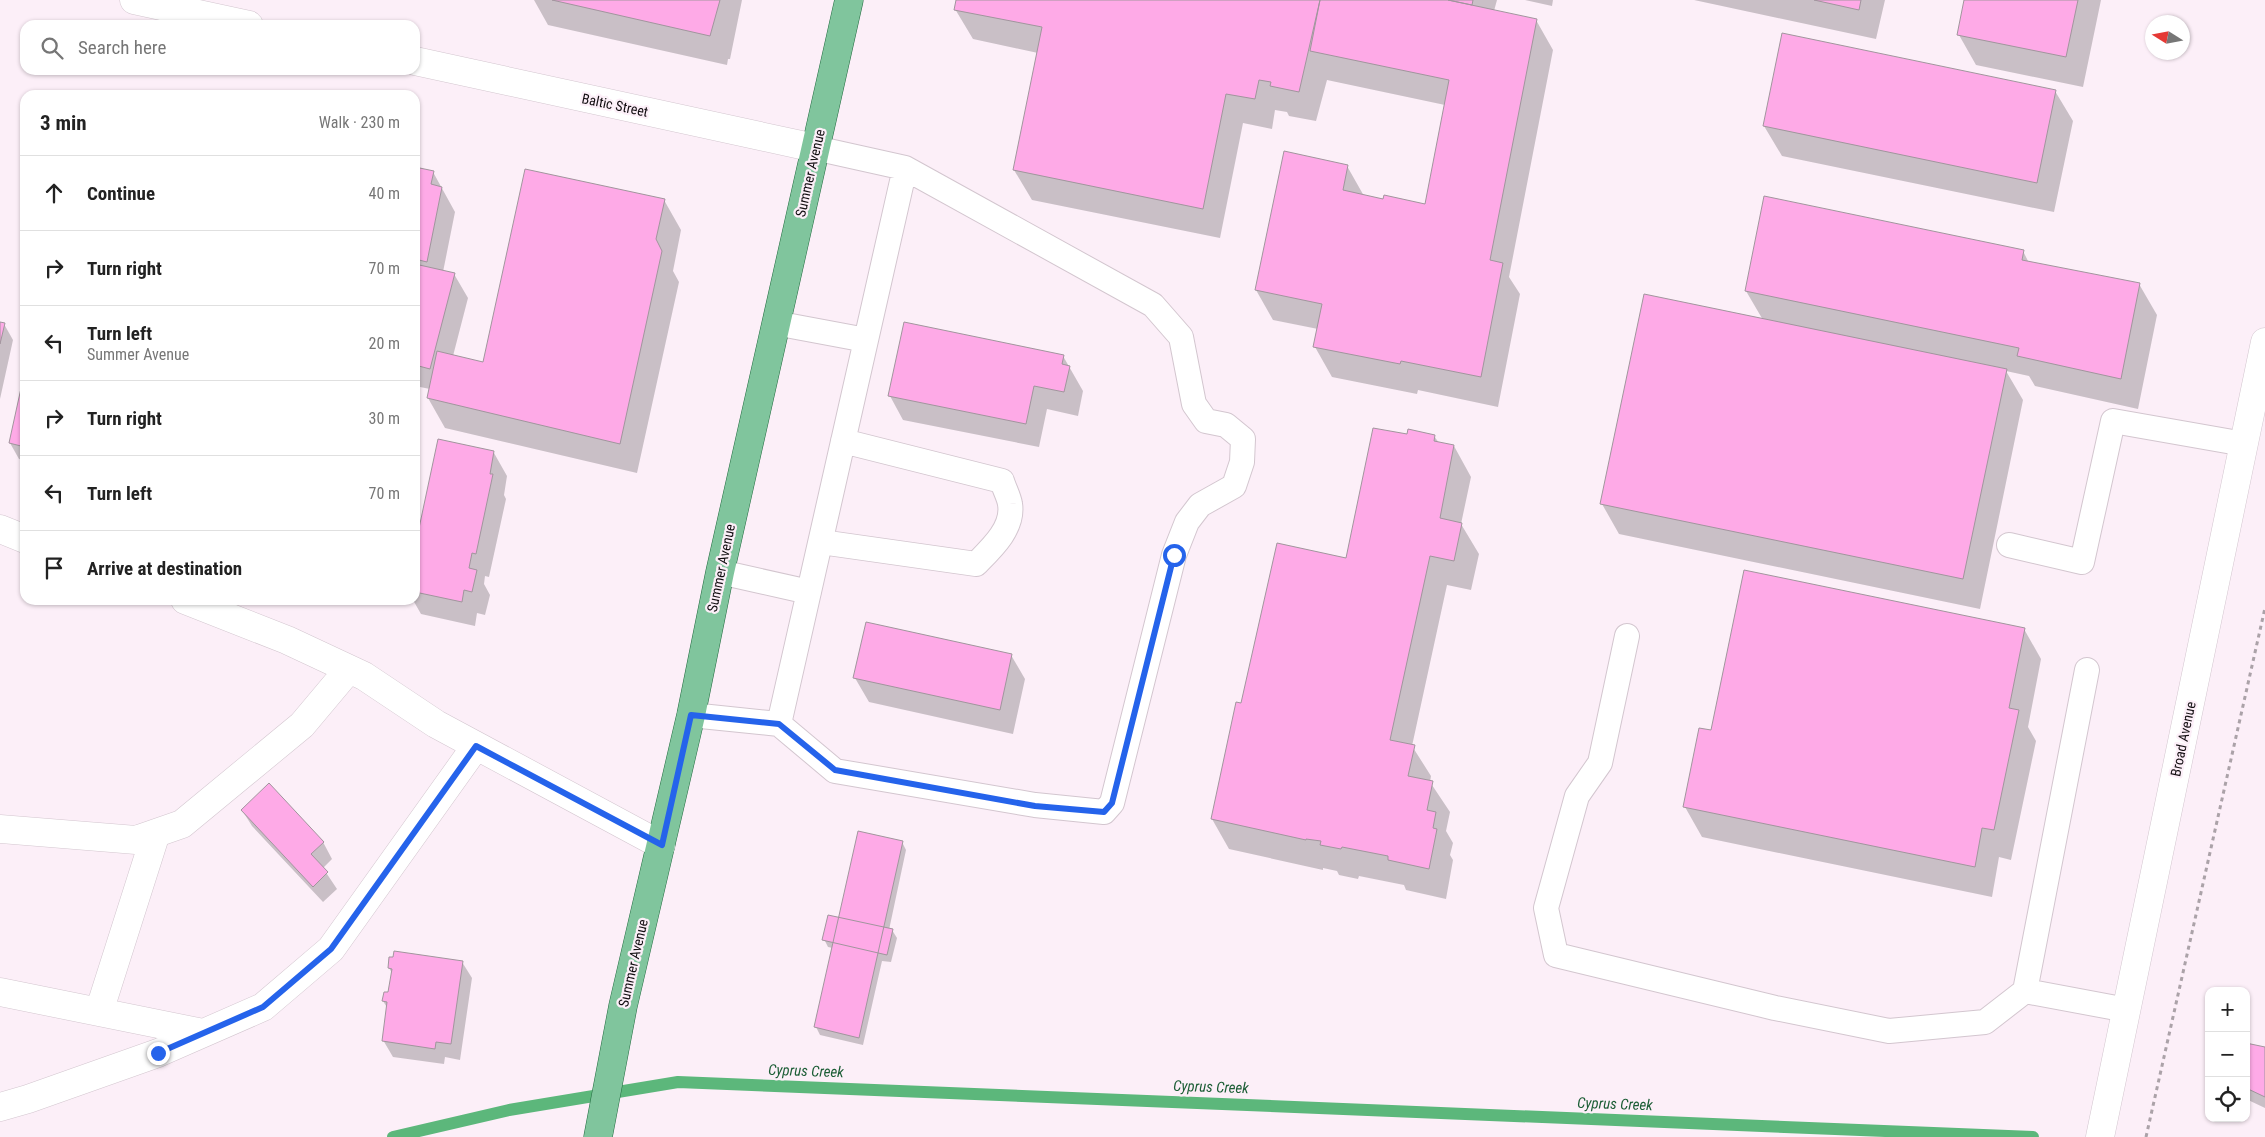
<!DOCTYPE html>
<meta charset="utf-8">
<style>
body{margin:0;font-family:"Roboto Condensed",sans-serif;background:#f6f6f6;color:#222}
.controls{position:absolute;right:15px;bottom:15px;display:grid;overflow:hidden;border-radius:10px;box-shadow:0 1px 4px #0004}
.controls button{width:45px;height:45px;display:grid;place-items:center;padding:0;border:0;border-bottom:1px solid #e0e0e0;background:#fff;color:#222;font:25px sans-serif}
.compass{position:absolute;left:2145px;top:15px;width:45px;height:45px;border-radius:50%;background:#fff;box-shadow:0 1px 4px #0004;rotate:281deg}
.stop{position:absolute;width:15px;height:15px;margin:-11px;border:4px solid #2563eb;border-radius:50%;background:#fff}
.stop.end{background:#2563eb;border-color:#fff;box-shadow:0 1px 5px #0008}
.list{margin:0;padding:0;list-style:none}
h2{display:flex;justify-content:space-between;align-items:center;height:65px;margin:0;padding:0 20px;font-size:21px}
h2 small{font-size:16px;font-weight:400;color:#767676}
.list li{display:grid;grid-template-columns:32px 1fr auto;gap:15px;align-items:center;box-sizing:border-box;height:75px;padding:0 20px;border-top:1px solid #e0e0e0}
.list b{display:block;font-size:19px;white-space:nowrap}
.list p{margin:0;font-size:16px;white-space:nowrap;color:#767676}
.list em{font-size:16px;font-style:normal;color:#767676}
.icon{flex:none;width:28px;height:28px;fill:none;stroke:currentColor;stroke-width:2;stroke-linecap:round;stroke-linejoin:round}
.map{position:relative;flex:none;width:2265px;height:1137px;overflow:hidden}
.search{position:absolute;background:#fff;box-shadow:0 1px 4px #0004;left:20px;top:20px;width:400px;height:55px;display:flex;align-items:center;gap:12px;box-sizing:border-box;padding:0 18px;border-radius:15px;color:#767676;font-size:19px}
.panel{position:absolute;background:#fff;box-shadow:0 1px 4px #0004;left:20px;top:90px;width:400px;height:515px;border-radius:15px}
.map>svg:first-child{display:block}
.shadow{fill:#0003}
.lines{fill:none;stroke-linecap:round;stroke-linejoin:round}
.stream{stroke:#5cb77b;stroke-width:12}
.building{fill:#feaae7;stroke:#a1959d}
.service-casing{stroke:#d3c6cf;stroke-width:26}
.minor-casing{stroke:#d3c6cf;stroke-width:29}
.primary-casing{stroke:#236c41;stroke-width:29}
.path{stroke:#aba2a8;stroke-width:3;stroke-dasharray:4 4;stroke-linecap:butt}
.service{stroke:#fff;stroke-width:24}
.minor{stroke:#fff;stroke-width:28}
.primary{stroke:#80c59d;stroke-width:28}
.route{stroke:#2563eb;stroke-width:6}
.labels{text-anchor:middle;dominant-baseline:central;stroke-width:4.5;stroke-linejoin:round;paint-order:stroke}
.street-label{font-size:14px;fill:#110d10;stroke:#fceff8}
.water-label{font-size:15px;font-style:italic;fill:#1b5d35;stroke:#fceff8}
</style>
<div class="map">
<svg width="2265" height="1137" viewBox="0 0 2265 1137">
<rect width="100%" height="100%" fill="#fceff8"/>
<path class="shadow" d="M534 0H742L730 59H728L727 65 548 25Z
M957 0H1497L1494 11 1536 20 1553 50 1509 277 1520 294 1498 407 1418 390 1417 394 1332 377 1315 347 1318 329 1273 320 1256 290 1347 166 1364 196 1426 206 1445 105 1327 80 1316 121 1289 116 1287 112 1275 110 1272 129 1243 123 1220 238 1032 200 1014 170 1038 53 973 39 955 9Z
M1525 0H1553L1552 6Z
M1694 0H1885L1876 39Z
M1966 0H2101L2083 87 1976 65 1959 35Z
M2055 91 2073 121 2054 212 1782 156 1764 126Z
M415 169 433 172 455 212 443 272 454 274 468 298 453 356 484 363 664 200 681 230 673 271 679 282 637 473 445 428 428 398 430 389 415 386Z
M2023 251 2029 263 2139 284 2157 315 2138 409 2035 386 2029 376 2006 371 2023 400 1980 609 1619 534 1602 504 1763 320 1746 291Z
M0 323 4 324 13 340 0 399Z
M1063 356 1083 391 1078 416 1047 409 1039 447 903 420 890 396Z
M25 376V460L19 459 10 443Z
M1407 436H1434L1439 443 1454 446 1471 477 1461 524 1479 554 1471 590 1447 585 1412 746 1431 776 1430 782 1450 812 1446 831 1453 843 1450 855 1453 860 1446 899 1406 890 1404 885 1359 876 1358 879 1339 875 1337 871 1323 868V870L1229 849 1212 819 1237 703 1242 704 1347 559Z
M494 453 507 476 504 495 506 499 489 577 485 576 484 584 490 595 485 615 477 613 475 626 421 614 413 600H415V553Z
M2024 629 2041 659 2028 727 2036 741 2011 860 1999 857 1992 897 1702 837 1685 807 1711 731Z
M1011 655 1025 679 1013 734 869 702 855 678Z
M242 810 323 842 332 859 323 868 337 889 323 902 252 826Z
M902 842 906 850 889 930H892L897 938 891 962 882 961 863 1045 820 1035 816 1027 833 948 828 947 824 939Z
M394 959 462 962 472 978 460 1060 445 1057 444 1064 393 1057 383 1040 388 1009 383 1001 389 994 392 973 389 968Z
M2246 1045 2265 1049V1108L2246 1099Z"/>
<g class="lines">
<path class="stream" d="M393 1137 509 1110 678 1082 2033 1137"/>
</g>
<path class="building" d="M552 0H720L710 36Z
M956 0H1320L1299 92 1270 86 1271 82 1259 80 1255 99 1226 94 1203 209 1013 170 1042 27 954 10Z
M1320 0H1448L1537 19 1490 260 1503 263 1481 377 1401 361 1400 364 1313 347 1322 304 1255 290 1284 151 1348 165 1343 190 1383 199 1384 195 1425 204 1449 80 1310 51Z
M1448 0H1473L1472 5Z
M1814 0H1861L1859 10Z
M1964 0H2078L2066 57 1957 35Z
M1782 33 2056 90 2037 183 1763 126Z
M415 167 434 171 431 184 442 187 427 262 415 259Z
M525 169 665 199 656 239 662 251 620 444 427 398 437 351 483 362Z
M1764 196 2024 250 2022 260 2140 283 2121 379 2017 356 2019 348 1745 291Z
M415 264 455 273 430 369 415 365Z
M1644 294 2007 369 1963 579 1600 504Z
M0 322 5 323 0 344Z
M904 322 1064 355 1062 364 1070 366 1064 392 1034 386 1026 424 888 396Z
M25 370V447L9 443Z
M1373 428 1407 434 1408 429 1435 435 1434 441 1454 445 1440 518 1462 523 1454 561 1430 556 1390 740 1415 745 1408 776 1433 781 1427 810 1436 812 1433 828 1437 829 1429 869 1388 860V856L1342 847 1341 849 1320 845 1321 841 1306 839V840L1211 819 1236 702 1241 703 1277 543 1346 558Z
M438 439 494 451 490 474H493L476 554 472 553 469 568 477 570 472 592 464 590 462 602 415 592V547Z
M1744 570 2025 628 2009 708 2019 710 1994 830 1982 828 1975 867 1683 807 1699 728 1711 730Z
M866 622 1012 654 1000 710 853 678Z
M269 783 324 842 311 854 328 872 313 887 241 810Z
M858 831 903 841 859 1038 814 1027Z
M828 915 893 929 887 955 822 940Z
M394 951 463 961 451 1044 436 1042 435 1049 382 1041 387 1002 382 1001 384 992H388L392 969 388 968 389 957H393Z
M2246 1043 2265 1047V1097L2246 1088Z"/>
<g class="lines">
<defs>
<path id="service" d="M775 323 866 340
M821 542 976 564C991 549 1014 528 1010 504 1009 497 1004 488 1002 481L843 441
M2009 545 2082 562 2113 421 2244 444
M720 572 809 592
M1627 636 1600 763 1577 796 1546 908 1556 955 1775 1008 1889 1031 1985 1022 2025 991 2127 1010
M691 715 779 724 905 168 815 148
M779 724 835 771 1035 805 1104 812 1112 803 1174 555 1187 522 1200 505 1234 486 1242 462 1243 439 1226 425 1206 421 1194 404 1181 337 1153 305 905 168
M2025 991 2087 670"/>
<path id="minor" d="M134 0 249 25
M415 61 815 148
M0 529 25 539
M185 600 287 640 364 676 436 724 661 845
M0 829 136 840 182 824 302 725 349 669
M0 992 203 1033
M99 1012 156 833
M0 1107 28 1099 158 1053 263 1007 331 949 476 746
M2100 1137 2265 342"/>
<path id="primary" d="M598 1137 623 1006 691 715 720 572 849 0"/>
</defs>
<use href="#service" class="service-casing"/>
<use href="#minor" class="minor-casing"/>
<use href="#primary" class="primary-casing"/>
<path class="path" d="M2146 1137 2265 608"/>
<use href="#service" class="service"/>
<use href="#minor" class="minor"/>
<use href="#primary" class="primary"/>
</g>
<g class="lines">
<path class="route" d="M158 1053 263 1007 331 949 476 746 662 845 691 715 779 724 835 770 1035 806 1104 812 1112 803 1174 555"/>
</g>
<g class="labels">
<g class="street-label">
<text transform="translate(615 105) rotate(12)">Baltic Street</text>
<text transform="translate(810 173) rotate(-77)">Summer Avenue</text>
<text transform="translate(721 568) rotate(-78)">Summer Avenue</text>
<text transform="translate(2183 739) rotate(-78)">Broad Avenue</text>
<text transform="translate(633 963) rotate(-77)">Summer Avenue</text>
</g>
<g class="water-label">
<text transform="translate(806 1071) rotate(2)">Cyprus Creek</text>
<text transform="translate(1211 1087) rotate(2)">Cyprus Creek</text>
<text transform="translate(1615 1104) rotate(2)">Cyprus Creek</text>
</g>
</g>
</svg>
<div class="controls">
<button>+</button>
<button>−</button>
<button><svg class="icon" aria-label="locate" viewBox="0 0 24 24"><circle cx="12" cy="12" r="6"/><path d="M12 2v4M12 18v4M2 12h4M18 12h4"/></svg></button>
</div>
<svg class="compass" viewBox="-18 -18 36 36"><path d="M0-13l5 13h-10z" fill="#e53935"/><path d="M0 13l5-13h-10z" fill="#767676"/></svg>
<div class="stop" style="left:1174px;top:555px"></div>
<div class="stop end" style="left:158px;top:1053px"></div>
<div class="search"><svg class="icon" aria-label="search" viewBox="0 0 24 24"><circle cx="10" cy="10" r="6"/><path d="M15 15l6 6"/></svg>Search here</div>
<section class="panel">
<h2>3 min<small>Walk · 230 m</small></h2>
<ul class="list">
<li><svg class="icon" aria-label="ahead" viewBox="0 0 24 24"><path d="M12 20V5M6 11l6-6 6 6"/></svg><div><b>Continue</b></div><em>40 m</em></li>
<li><svg class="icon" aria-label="right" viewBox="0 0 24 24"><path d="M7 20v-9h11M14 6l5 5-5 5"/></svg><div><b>Turn right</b></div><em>70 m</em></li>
<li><svg class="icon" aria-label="left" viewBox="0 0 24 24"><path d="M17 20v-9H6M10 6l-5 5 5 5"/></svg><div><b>Turn left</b><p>Summer Avenue</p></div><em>20 m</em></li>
<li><svg class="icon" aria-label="right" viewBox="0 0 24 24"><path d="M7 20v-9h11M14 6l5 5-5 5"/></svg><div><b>Turn right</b></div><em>30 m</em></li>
<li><svg class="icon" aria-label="left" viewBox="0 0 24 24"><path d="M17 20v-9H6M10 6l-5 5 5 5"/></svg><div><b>Turn left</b></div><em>70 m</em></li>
<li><svg class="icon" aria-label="arrive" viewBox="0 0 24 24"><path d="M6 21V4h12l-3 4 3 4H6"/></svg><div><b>Arrive at destination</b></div></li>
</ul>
</section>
</div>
